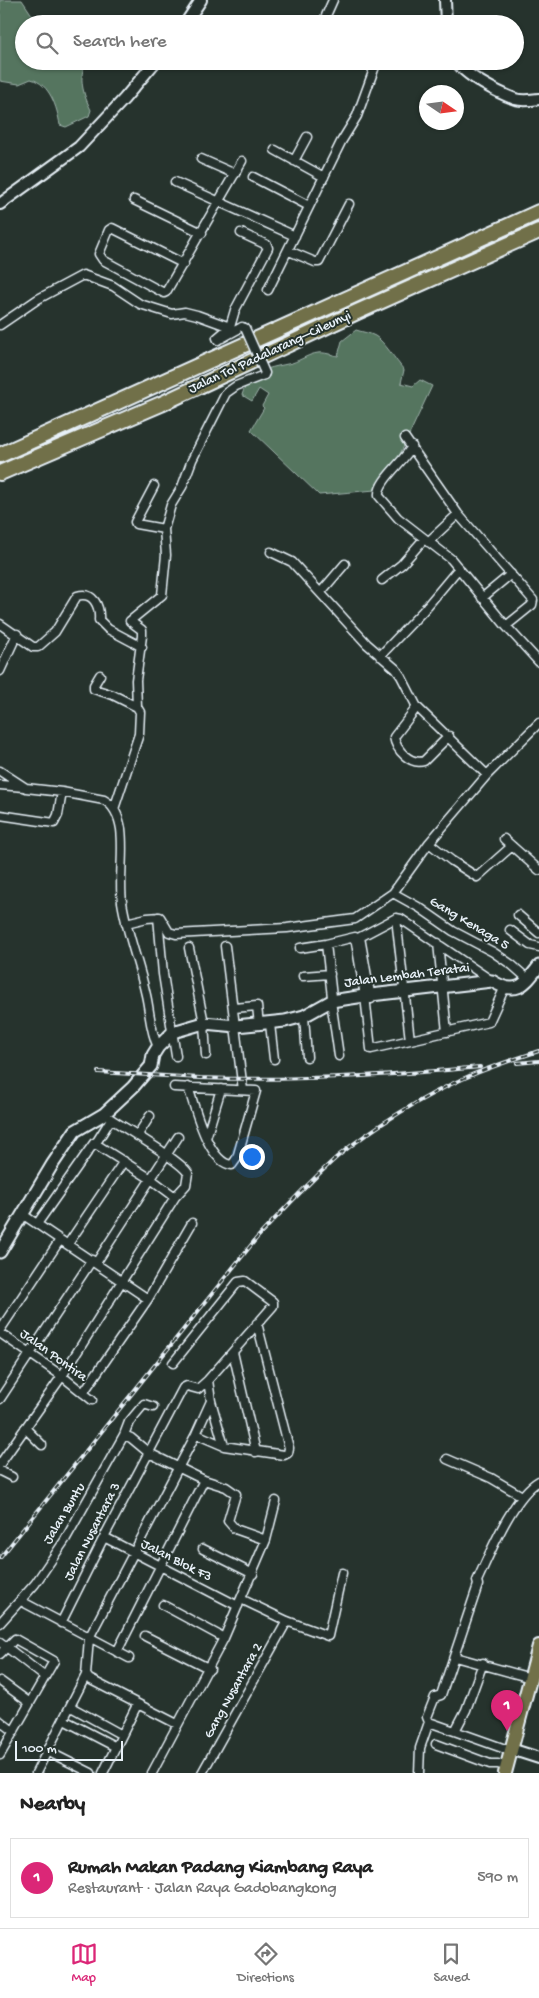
<!DOCTYPE html>
<meta charset="utf-8">
<style>
body{margin:0;font-family:"Gochi Hand",sans-serif;background:#f2f2f2;color:#222}
.compass{position:absolute;left:419px;top:85px;width:45px;height:45px;border-radius:50%;background:#fff;box-shadow:0 1px 4px #0004;rotate:103deg}
.scale{position:absolute;left:15px;bottom:12px;width:108px;box-sizing:border-box;padding-left:5px;border:2px solid #e8f1f8;border-top:0;font-size:14px;line-height:18px;white-space:nowrap;color:#e8f1f8;-webkit-text-stroke:4px #26332d;paint-order:stroke}
.you{position:absolute;left:251px;top:1156px;width:18px;height:18px;margin:-12px;border:4px solid #fff;border-radius:50%;background:#1a73e8;box-shadow:0 0 0 8px #1a73e833}
.badge{display:grid;place-items:center;width:32px;height:32px;border-radius:50%;background:#db2777;color:#fff;font-size:16px;font-weight:700}
.pin{position:absolute;translate:-50% -41px;filter:drop-shadow(0 1px 2px #0008)}
.pin::after{content:'';position:absolute;top:26px;width:18px;height:15px;background:inherit;clip-path:polygon(0 0,100% 0,50% 100%)}
.list{margin:0;padding:0;list-style:none}
h2{display:flex;justify-content:space-between;align-items:center;height:65px;margin:0;padding:0 20px;font-size:21px}
h2 small{font-size:16px;font-weight:400;color:#767676}
.list li{display:grid;grid-template-columns:32px 1fr auto;gap:15px;align-items:center;box-sizing:border-box;height:80px;margin:0 10px 10px;padding:0 10px;border:1px solid #e0e0e0;border-radius:0px}
.list b{display:block;font-size:19px;white-space:nowrap}
.list p{margin:0;font-size:16px;white-space:nowrap;color:#767676}
.list em{font-size:16px;font-style:normal;color:#767676}
.icon{flex:none;width:28px;height:28px;fill:none;stroke:currentColor;stroke-width:2;stroke-linecap:round;stroke-linejoin:round}
.map{position:relative;flex:none;width:539px;height:1773px;overflow:hidden}
.search{position:absolute;background:#fff;box-shadow:0 1px 4px #0004;left:15px;right:15px;top:15px;height:55px;display:flex;align-items:center;gap:12px;box-sizing:border-box;padding:0 18px;border-radius:28px;color:#767676;font-size:19px}
.sheet{height:155px;background:#fff}
nav{display:flex;justify-content:space-around;align-items:center;box-sizing:border-box;height:70px;border-top:1px solid #e0e0e0;background:#fff;font-size:14px;color:#767676}
nav a{display:grid;justify-items:center;gap:2px}
nav .on{color:#db2777}
.map>svg:first-child{display:block}
.green{fill:#54745e;stroke:#9eb2ab}
.lines{fill:none;stroke-linecap:round;stroke-linejoin:round}
.minor-casing{stroke:#e8f1f8;stroke-width:11}
.tertiary-casing{stroke:#e8f1f8;stroke-width:14}
.secondary-casing{stroke:#e8f1f8;stroke-width:15}
.trunk-casing{stroke:#e8f1f8;stroke-width:16}
.motorway-casing{stroke:#e8f1f8;stroke-width:18}
.minor{stroke:#26332d;stroke-width:8}
.tertiary{stroke:#26332d;stroke-width:10}
.secondary{stroke:#26332d;stroke-width:11}
.trunk{stroke:#71704a;stroke-width:12}
.motorway{stroke:#71704a;stroke-width:14}
.rail-casing{stroke:#e8f1f8;stroke-width:4}
.rail{stroke:#26332d;stroke-width:2;stroke-dasharray:5.5;stroke-linecap:butt}
.minor-bridge-casing{stroke:#e8f1f8;stroke-width:11;stroke-linecap:butt}
.minor-bridge{stroke:#26332d;stroke-width:8}
.labels{text-anchor:middle;dominant-baseline:central;stroke-width:4;stroke-linejoin:round;paint-order:stroke}
.street-label{font-size:14px;fill:#e8f1f8;stroke:#26332d}
</style>
<div class="map">
<svg width="539" height="1773" viewBox="0 0 539 1773">
<rect width="100%" height="100%" fill="#26332d"/>
<filter id="ink" filterUnits="userSpaceOnUse"><feTurbulence type="fractalNoise" baseFrequency=".02" numOctaves="2"/><feDisplacementMap in="SourceGraphic" scale="10" xChannelSelector="R" yChannelSelector="G"/><feConvolveMatrix kernelMatrix="1 2 1 2 8 2 1 2 1" color-interpolation-filters="sRGB"/></filter>
<g filter="url(#ink)">
<path class="green" d="M0 0H22L38 24H24V61H86C78 78 83 94 91 110L89 116 66 127 60 125C57 107 50 84 31 79L19 84 0 81Z
M356 330C362 332 370 333 375 336 384 341 396 361 404 370L401 383 413 386 420 380 432 386 394 467 375 490 319 495 251 430 264 408 262 406 268 395 259 389 252 401 242 395C250 369 270 368 292 363 301 360 309 354 318 353 324 352 332 355 338 356L342 341Z"/>
<g class="lines">
<defs>
<path id="minor" d="M325 18 333 0
M202 61V62
M275 150 324 177
M201 159 235 174
M294 161 307 137
M253 177 309 206
M175 182 295 236
M134 200 202 233
M289 251 315 262H319L349 204
M184 264 112 228 109 230 99 254 103 260 164 293 166 292 242 161
M268 290 341 142 357 116 377 61
M0 325 38 299 83 275 113 286 140 304 172 314 185 312 197 315 230 327 217 338 218 340
M230 327 235 310 268 248 267 245 241 233
M222 338 242 327
M405 438 458 514 533 600 532 605 506 626
M412 446C405 461 377 481 379 496L398 518 451 559 506 626 539 662
M154 486 135 522 136 524 164 529
M428 542 458 514
M271 552 292 562 367 644 396 669 401 676 417 707 487 775
M382 580 402 564 424 539
M321 592 345 564
M482 598 511 574
M0 624 33 647H38L55 632 77 596C94 591 100 607 99 620L108 629 142 647
M380 656 423 611 459 568
M0 671 17 634
M100 675 94 685V689L113 695 137 707
M417 707 394 737C396 750 410 765 424 761L449 736
M0 771 26 788 62 792 104 800C115 806 119 817 121 829 124 853 119 878 122 902 127 934 139 963 146 995 150 1012 150 1031 158 1047
M0 785 24 787
M114 809 139 734 140 712 137 707 136 680 142 636V630L130 621 162 595 166 555 164 529 171 505 182 487 192 460 226 393 236 386 264 375
M0 815 54 823 58 815 62 792
M504 839 539 870
M429 843 452 861 477 877 512 846
M393 893 420 908 453 931 493 952 512 965 529 980
M518 915 539 933
M158 917 163 974 176 1056
M396 918 410 1040
M126 923 147 918 160 917 169 932 176 934 287 928 355 919 393 893 429 843 487 775 539 723
M510 930 530 945 539 947
M438 943 447 1032
M326 944 332 997 331 1001 339 1056
M225 946 243 1090
M189 948 204 1023 206 1055
M300 948 326 944 355 937 365 996 371 1049 489 1022 504 989
M303 976 330 974
M371 999 360 937 396 918 401 919 492 981
M234 1008 257 1006 259 1025
M304 1016 307 1057
M270 1024 274 1059
M174 1087 256 1091 237 1158 232 1165C208 1163 195 1107 188 1087
M137 1136 150 1116
M206 1138 221 1089
M96 1143 111 1119C126 1129 180 1160 188 1173L186 1185 175 1197
M22 1214 148 1299
M68 1244 124 1161
M96 1263 178 1137
M0 1330 60 1240
M0 1333 62 1376 92 1400
M233 1352 256 1452
M208 1380 211 1401 224 1446
M83 1393 148 1299 192 1223
M0 1399 92 1260
M25 1428 42 1445
M196 1434 224 1446 284 1455 288 1453 289 1448 257 1323
M124 1435 129 1422 144 1404 153 1407
M447 1459 491 1478 522 1496
M0 1464 62 1376 175 1197 151 1179 94 1143 37 1224
M0 1471 12 1477
M104 1537 238 1606
M203 1549 253 1574
M241 1599 287 1621 328 1636 342 1573
M21 1601 129 1658
M163 1605 224 1638
M0 1623 35 1584 65 1540 124 1435 131 1438 149 1453 204 1480 226 1487 236 1494 228 1521 235 1529 266 1540
M61 1623 104 1537 183 1388 187 1386 198 1389 208 1380 273 1306V1302L245 1281 238 1282 173 1363
M145 1636 210 1669
M0 1642 45 1677
M117 1652 204 1480
M0 1654 15 1639 54 1661 0 1755
M455 1657 531 1678
M0 1681 30 1703
M71 1707 122 1735
M64 1720 116 1747
M0 1721 14 1732
M429 1722 511 1751
M177 1724 89 1679 86 1675 89 1638 196 1434 211 1401
M455 1731 466 1710 483 1663
M436 1744 490 1764H498L507 1766
M47 1751 91 1773
M36 1773 86 1675
M103 1773 137 1705
M152 1773 224 1638 266 1540 276 1501
M202 1773 287 1621
M419 1773 420 1748 429 1722 427 1717 435 1697 441 1695 478 1585 477 1581C490 1553 513 1496 539 1481"/>
<path id="tertiary" d="M445 0 446 24
M185 24 201 0
M456 61C465 76 499 93 515 99 522 101 532 100 539 99
M0 204 79 147 124 99 156 61
M517 1751 539 1758"/>
<path id="secondary" d="M0 1252 52 1165 75 1131 104 1114 133 1087 151 1066 153 1055 158 1047 173 1032 204 1023 236 1026 285 1021 304 1016 331 1001 371 995 492 981C516 996 524 986 539 966"/>
<path id="trunk" d="M505 1773 539 1646"/>
<path id="motorway" d="M0 455 539 212
M0 473 161 404 357 312 539 231"/>
</defs>
<use href="#minor" class="minor-casing"/>
<use href="#tertiary" class="tertiary-casing"/>
<use href="#secondary" class="secondary-casing"/>
<use href="#trunk" class="trunk-casing"/>
<use href="#motorway" class="motorway-casing"/>
<use href="#minor" class="minor"/>
<use href="#tertiary" class="tertiary"/>
<use href="#secondary" class="secondary"/>
<use href="#trunk" class="trunk"/>
<use href="#motorway" class="motorway"/>
<defs>
<path id="rail" d="M517 1063 539 1061
M98 1072C132 1074 166 1076 200 1078 293 1081 387 1076 480 1067
M0 1558 256 1239C282 1211 308 1183 337 1157 370 1129 427 1094 467 1077 490 1067 515 1059 539 1051"/>
</defs>
<use href="#rail" class="rail-casing"/>
<use href="#rail" class="rail"/>
<defs>
<path id="minor-bridge" d="M242 327 245 328 265 373 264 375"/>
</defs>
<use href="#minor-bridge" class="minor-bridge-casing"/>
<use href="#minor-bridge" class="minor-bridge"/>
</g>
</g>
<g class="labels">
<g class="street-label">
<text transform="translate(270 353) rotate(-25)">Jalan Tol Padalarang–Cileunyi</text>
<text transform="translate(469 924) rotate(31)">Gang Kenaga 5</text>
<text transform="translate(407 976) rotate(-7)">Jalan Lembah Teratai</text>
<text transform="translate(53 1356) rotate(36)">Jalan Pontira</text>
<text transform="translate(65 1514) rotate(-59)">Jalan Buntu</text>
<text transform="translate(93 1532) rotate(-63)">Jalan Nusantara 3</text>
<text transform="translate(176 1561) rotate(27)">Jalan Blok F3</text>
<text transform="translate(234 1691) rotate(-61)">Gang Nusantara 2</text>
</g>
</g>
</svg>
<svg class="compass" viewBox="-18 -18 36 36"><path d="M0-13l5 13h-10z" fill="#e53935"/><path d="M0 13l5-13h-10z" fill="#767676"/></svg>
<div class="scale">100 m</div>
<div class="you"></div>
<div class="pin badge" style="left:507px;top:1731px">1</div>
<div class="search"><svg class="icon" aria-label="search" viewBox="0 0 24 24"><circle cx="10" cy="10" r="6"/><path d="M15 15l6 6"/></svg>Search here</div>
</div>
<section class="sheet">
<h2>Nearby<small></small></h2>
<ul class="list">
<li><span class="badge">1</span><div><b>Rumah Makan Padang Kiambang Raya</b><p>Restaurant · Jalan Raya Gadobangkong</p></div><em>590 m</em></li>
</ul>
</section>
<nav>
<a class="on"><svg class="icon" aria-label="map" viewBox="0 0 24 24"><path d="M3 6l6-2 6 2 6-2v14l-6 2-6-2-6 2zM9 4v14M15 6v14"/></svg>Map</a>
<a><svg class="icon" aria-label="directions" viewBox="0 0 24 24"><path d="M12 3l9 9-9 9-9-9zM9 14v-3h6M13 9l2 2-2 2"/></svg>Directions</a>
<a><svg class="icon" aria-label="saved" viewBox="0 0 24 24"><path d="M7 4h10v16l-5-4-5 4z"/></svg>Saved</a>
</nav>
